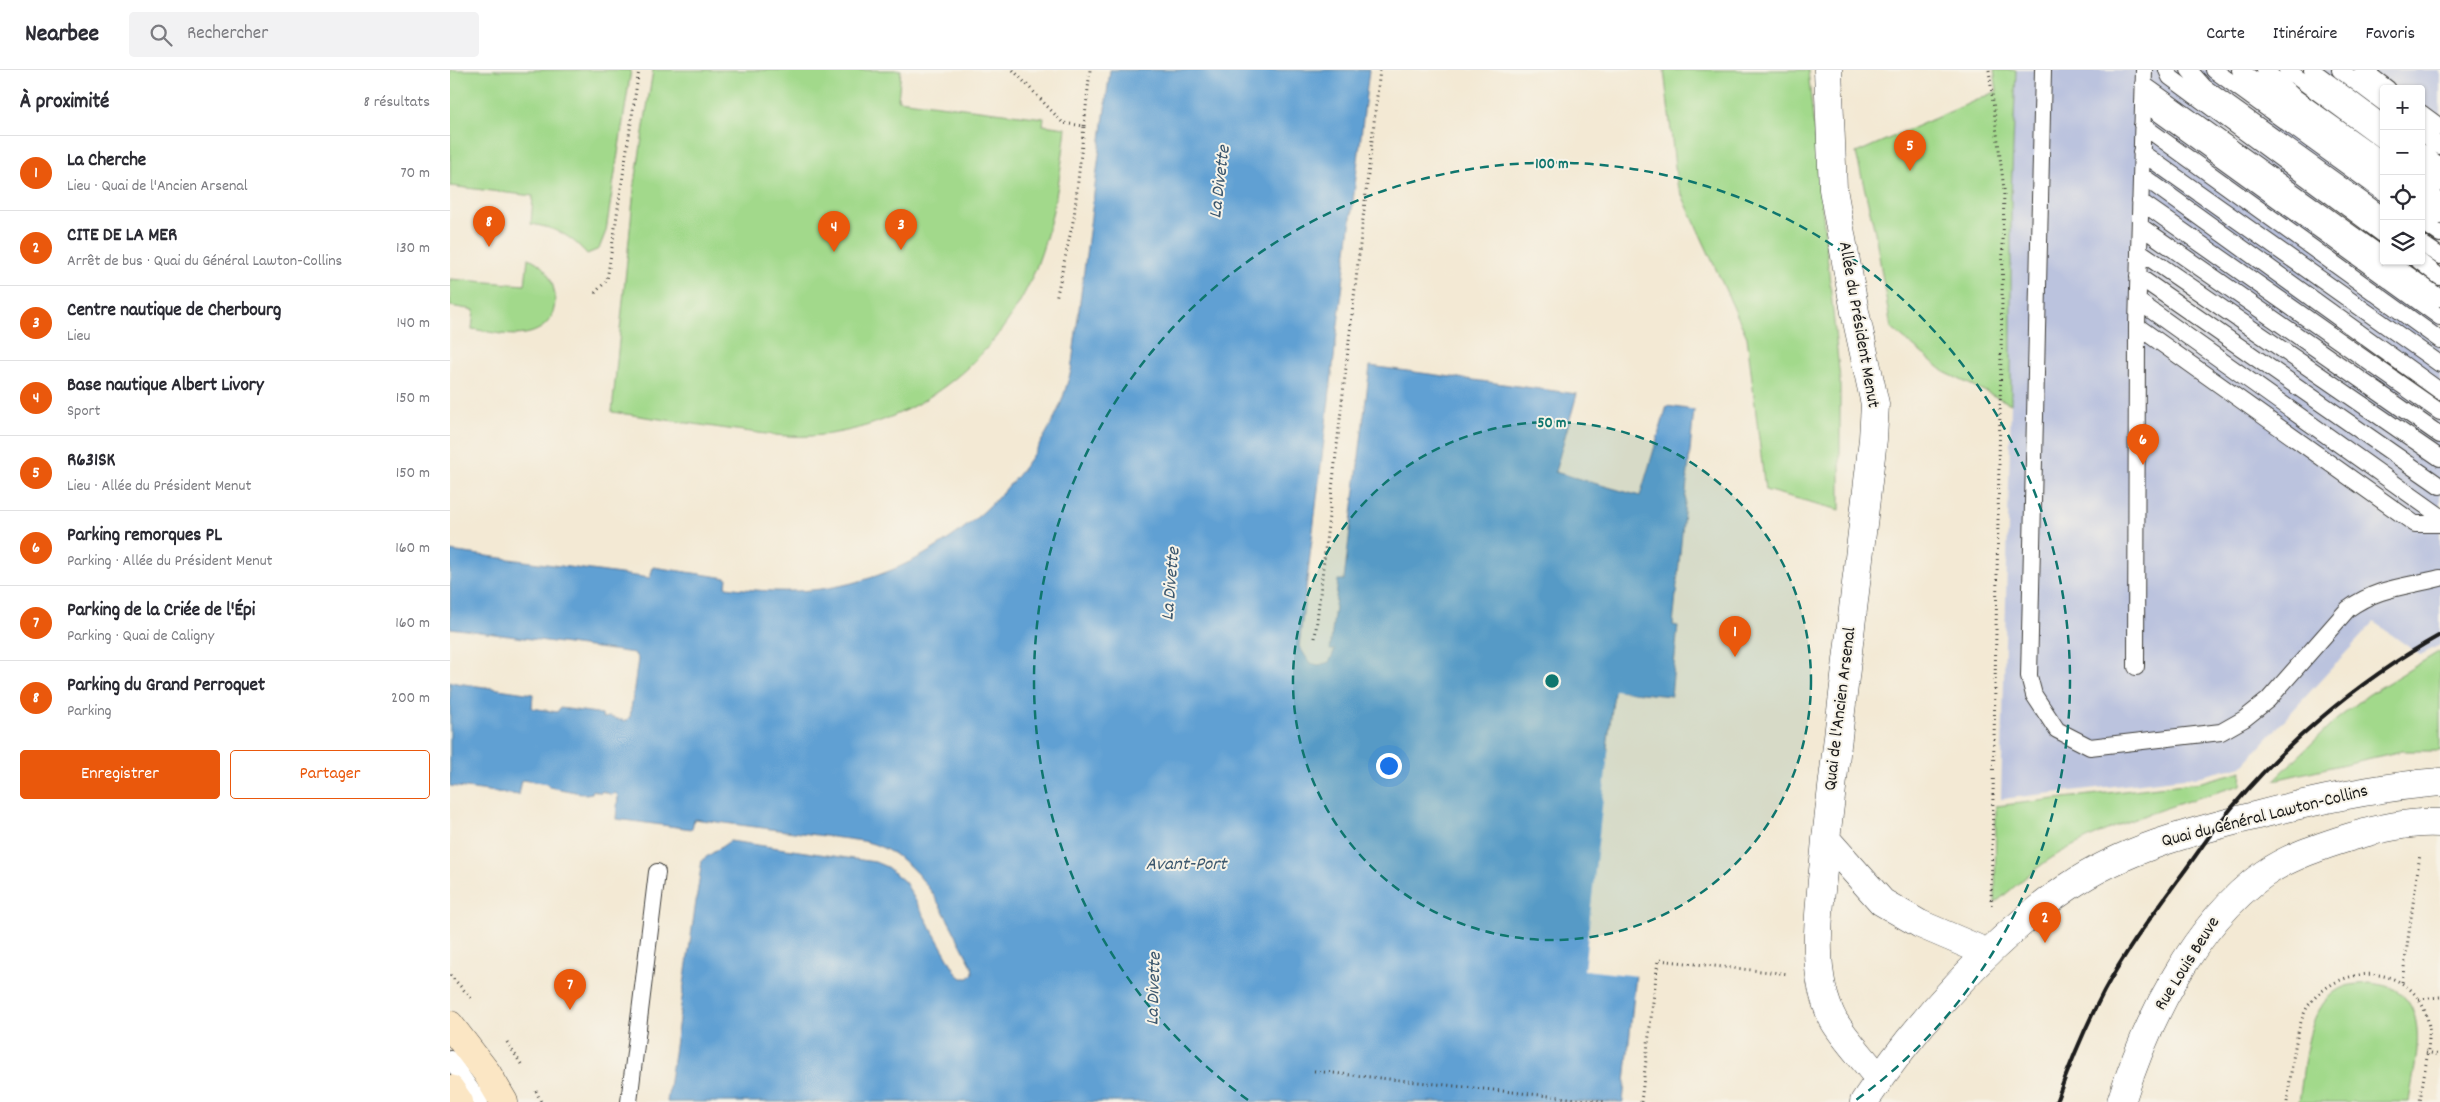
<!DOCTYPE html>
<html lang="fr">
<meta charset="utf-8">
<style>
body{margin:0;font-family:Dekko,sans-serif;background:#f2f2f3;color:#2b2b33}
.controls{position:absolute;right:15px;top:15px;display:grid;overflow:hidden;border-radius:5px;box-shadow:0 1px 4px #0004}
.controls button{width:45px;height:45px;display:grid;place-items:center;padding:0;border:0;border-bottom:1px solid #e1e1e2;background:#fff;color:#2b2b33;font:25px sans-serif}
.you{position:absolute;left:938px;top:695px;width:18px;height:18px;margin:-12px;border:4px solid #fff;border-radius:50%;background:#1a73e8;box-shadow:0 0 0 8px #1a73e833}
.badge{display:grid;place-items:center;width:32px;height:32px;border-radius:50%;background:#ea580c;color:#fff;font-size:16px;font-weight:700}
.pin{position:absolute;translate:-50% -41px;filter:drop-shadow(0 1px 2px #0008)}
.pin::after{content:'';position:absolute;top:26px;width:18px;height:15px;background:inherit;clip-path:polygon(0 0,100% 0,50% 100%)}
.list{margin:0;padding:0;list-style:none}
h2{display:flex;justify-content:space-between;align-items:center;height:65px;margin:0;padding:0 20px;font-size:21px}
h2 small{font-size:16px;font-weight:400;color:#7c7c81}
.list li{display:grid;grid-template-columns:32px 1fr auto;gap:15px;align-items:center;box-sizing:border-box;height:75px;padding:0 20px;border-top:1px solid #e1e1e2}
.list b{display:block;font-size:19px;white-space:nowrap}
.list p{margin:0;font-size:16px;white-space:nowrap;color:#7c7c81}
.list em{font-size:16px;font-style:normal;color:#7c7c81}
.actions{display:flex;gap:10px;padding:15px 20px}
.actions a{flex:1;padding:11px 0;border:1px solid #ea580c;border-radius:5px;text-align:center;font-size:18px;color:#ea580c}
.actions .main{background:#ea580c;color:#fff}
.icon{flex:none;width:28px;height:28px;fill:none;stroke:currentColor;stroke-width:2;stroke-linecap:round;stroke-linejoin:round}
.map{position:relative;flex:none;width:1990px;height:1032px;overflow:hidden}
header{display:flex;align-items:center;gap:30px;box-sizing:border-box;height:70px;padding:0 25px;background:#fff;border-bottom:1px solid #e1e1e2}
header strong{font-size:24px}
nav{display:flex;gap:28px;margin-inline-start:auto;font-size:18px}
.search{width:350px;height:45px;background:#f2f2f3;display:flex;align-items:center;gap:12px;box-sizing:border-box;padding:0 18px;border-radius:5px;color:#7c7c81;font-size:19px}
main{display:flex}
aside{flex:1;background:#fff}
.map>svg:first-child{display:block}
.industrial{fill:#bbc3de;fill-rule:evenodd}
.green{fill:#a2d98b;stroke:#5f7a54}
.water{fill:#61a0d3;stroke:#3e5e78}
.pier{fill:#f3e9d4}
.lines{fill:none;stroke-linecap:round;stroke-linejoin:round}
.service-casing{stroke:#3c3b38;stroke-width:18}
.minor-casing{stroke:#3c3b38;stroke-width:29}
.tertiary-casing{stroke:#3c3b38;stroke-width:29}
.secondary-casing{stroke:#3c3b38;stroke-width:29}
.path{stroke:#3c3b38;stroke-width:3;stroke-dasharray:1 4;stroke-linecap:butt}
.service{stroke:#fff;stroke-width:16}
.minor{stroke:#fff;stroke-width:28}
.tertiary{stroke:#fff;stroke-width:28}
.secondary{stroke:#fbe6c4;stroke-width:28}
.rail{stroke:#1c1c1c;stroke-width:4}
.ring{fill:none;stroke:#0f766e;stroke-width:2.5;stroke-dasharray:9 6}
.labels{text-anchor:middle;dominant-baseline:central;stroke-width:4;stroke-linejoin:round;paint-order:stroke}
.street-label{font-size:18px;fill:#1c1c1c;stroke:#f7f3e8}
.water-label{font-size:19px;font-style:italic;fill:#3b576e;stroke:#f7f3e8}
.centre{fill:#0f766e;stroke:#f7f3e8;stroke-width:2.5}
.ring-label{font-size:15px;text-anchor:middle;font-weight:bold;fill:#0f766e;stroke:#f7f3e8;stroke-width:4;stroke-linejoin:round;paint-order:stroke}
</style>
<header>
<strong>Nearbee</strong>
<div class="search"><svg class="icon" aria-label="search" viewBox="0 0 24 24"><circle cx="10" cy="10" r="6"/><path d="M15 15l6 6"/></svg>Rechercher</div>
<nav><a>Carte</a><a>Itinéraire</a><a>Favoris</a></nav>
</header>
<main>
<aside>
<h2>À proximité<small>8 résultats</small></h2>
<ul class="list">
<li><span class="badge">1</span><div><b>La Cherche</b><p>Lieu · Quai de l'Ancien Arsenal</p></div><em>70 m</em></li>
<li><span class="badge">2</span><div><b>CITE DE LA MER</b><p>Arrêt de bus · Quai du Général Lawton-Collins</p></div><em>130 m</em></li>
<li><span class="badge">3</span><div><b>Centre nautique de Cherbourg</b><p>Lieu</p></div><em>140 m</em></li>
<li><span class="badge">4</span><div><b>Base nautique Albert Livory</b><p>Sport</p></div><em>150 m</em></li>
<li><span class="badge">5</span><div><b>R631SK</b><p>Lieu · Allée du Président Menut</p></div><em>150 m</em></li>
<li><span class="badge">6</span><div><b>Parking remorques PL</b><p>Parking · Allée du Président Menut</p></div><em>160 m</em></li>
<li><span class="badge">7</span><div><b>Parking de la Criée de l'Épi</b><p>Parking · Quai de Caligny</p></div><em>160 m</em></li>
<li><span class="badge">8</span><div><b>Parking du Grand Perroquet</b><p>Parking</p></div><em>200 m</em></li>
</ul>
<div class="actions"><a class="main">Enregistrer</a><a>Partager</a></div>
</aside>
<div class="map">
<svg width="1990" height="1032" viewBox="0 0 1990 1032">
<rect width="100%" height="100%" fill="#f7f3e8"/>
<filter id="ink" filterUnits="userSpaceOnUse"><feTurbulence type="fractalNoise" baseFrequency=".02" numOctaves="2"/><feDisplacementMap in="SourceGraphic" scale="10" xChannelSelector="R" yChannelSelector="G"/><feConvolveMatrix kernelMatrix="1 2 1 2 8 2 1 2 1" color-interpolation-filters="sRGB"/></filter>
<filter id="wash" filterUnits="userSpaceOnUse"><feTurbulence type="fractalNoise" baseFrequency=".0096" numOctaves="4" result="noise"/><feDisplacementMap in="SourceGraphic" scale="20" xChannelSelector="R" yChannelSelector="G"/><feGaussianBlur stdDeviation="1.12" result="paint"/><feColorMatrix in="noise" values="0 0 0 0 0 0 0 0 0 0 0 0 0 0 0 0 0 1.4 0 .05"/><feComposite in="paint" operator="in"/></filter>
<g filter="url(#wash)">
<rect width="100%" height="100%" fill="#f3e9d4"/>
<path class="industrial" d="M1566 0H1990V575L1970 585 1924 552 1792 696 1751 706 1551 729 1561 334V126ZM1934 19H1971V191H1934Z"/>
<path class="green" d="M0 0H181L156 161 149 179 137 184C120 165 106 158 81 154L83 126 0 116Z
M203 0H451L448 30 594 48 593 55 616 58C611 104 603 154 586 198 549 291 462 359 361 366 334 368 305 362 278 359 239 353 201 348 162 342L184 119Z
M1214 0H1358L1390 310V440L1315 420 1297 267 1227 114Z
M1544 0H1566L1561 126V334L1496 303 1441 258 1425 162 1406 83 1547 21Z
M78 188C105 196 116 242 91 258 71 271 43 262 22 259L24 240 0 236V209L75 215Z
M1990 581V681H1952L1824 710 1886 650 1918 625Z
M1792 701 1791 715C1731 733 1671 750 1615 780 1590 793 1567 815 1545 833L1546 736 1751 712Z
M1919 913C1926 914 1935 915 1942 918 1982 938 1964 997 1959 1032H1849C1855 996 1855 930 1896 916 1903 914 1912 914 1919 913Z"/>
<path class="water" d="M660 0H919L849 576 860 593 869 595 879 592 885 580H880L888 510H894L920 296 1127 324 1105 402 1190 426 1217 336 1244 340 1223 555 1228 556 1221 626 1170 621 1169 624 1164 623 1157 678 1159 679 1138 898 1186 904 1173 1032H217L252 790 280 771 425 792 437 797 455 812 507 904 512 908H519L523 903 522 896C495 847 474 785 413 771L244 749 242 759 166 749 168 726 165 723 162 725 152 721 151 723 143 720 142 723 136 724 99 717 97 714 72 710 69 725 0 716V612L83 624 82 638 107 642 110 638 147 643 152 645 153 648 159 647 176 651 180 647 188 589 184 583 0 558V481L200 508 203 497 277 508 276 517C307 521 340 523 371 519 475 505 566 433 609 338 614 326 617 313 621 301Z"/>
<path class="pier" d="M1165 620 1223 628 1172 624 1166 626 1140 897 1186 902 1188 906 1134 900Z"/>
</g>
<g filter="url(#ink)">
<g class="lines">
<defs>
<path id="service" d="M1593 0 1579 606 1584 625 1607 660 1640 677 1771 662 1794 649 1818 630 1898 539C1928 517 1956 517 1990 508
M1717 0 1720 7 1934 165
M1739 0 1754 17 1934 146
M1764 0 1934 123
M1790 0 1934 106
M1815 0 1843 26 1934 91
M1837 0 1934 71
M1862 0 1934 54
M1890 0 1934 33
M1913 0 1938 19
M1693 14 1934 187
M1693 32 1990 247
M1971 43 1990 57
M1692 55 1990 270
M1971 62 1990 76
M1691 82 1990 294
M1971 82 1990 96
M1971 99 1990 113
M1691 105 1990 321
M1971 118 1990 131
M1690 131 1990 342
M1971 133 1990 146
M1971 151 1990 164
M1690 156 1990 365
M1971 173 1990 186
M1689 181 1990 388
M1939 191 1990 228
M1969 191 1990 207
M1688 206 1990 416
M1688 231 1990 446
M1687 256 1965 454H1990
M1686 597 1687 256 1694 0
M0 989 30 1032
M179 1032 207 802"/>
<path id="minor" d="M1376 769 1423 369 1425 334 1405 242 1383 119 1378 0
M1429 1009C1415 990 1396 971 1384 951 1356 899 1372 825 1376 769L1432 832 1470 854 1538 883
M1671 1032C1696 952 1744 854 1814 804 1838 787 1869 777 1897 768 1926 759 1960 751 1990 753"/>
<path id="tertiary" d="M1414 1032C1464 956 1543 868 1618 817 1674 779 1740 762 1804 746 1866 730 1927 717 1990 712"/>
<path id="secondary" d="M0 955 37 1003 54 1032
M0 1019 9 1032"/>
</defs>
<use href="#service" class="service-casing"/>
<use href="#minor" class="minor-casing"/>
<use href="#tertiary" class="tertiary-casing"/>
<use href="#secondary" class="secondary-casing"/>
<path class="path" d="M563 0 613 53 634 56 624 147 606 229
M1539 0 1554 119 1541 836
M634 56 640 0
M145 223 157 210 189 0
M865 568 930 0
M0 905 23 930
M1952 912 1970 784
M1969 929 1990 927
M57 972 71 994
M1976 982 1990 985
M864 1001 1156 1032
M86 1021 91 1032
M1191 1032 1208 890 1339 904
M1837 1032C1841 1007 1845 956 1858 936 1891 889 1970 893 1979 957 1981 972 1972 1014 1970 1032"/>
<use href="#service" class="service"/>
<use href="#minor" class="minor"/>
<use href="#tertiary" class="tertiary"/>
<use href="#secondary" class="secondary"/>
<path class="rail" d="M1606 1032C1620 994 1635 957 1654 921 1675 882 1701 847 1727 811 1741 793 1753 774 1767 756 1827 679 1906 612 1990 565"/>
</g>
</g>
<circle cx="1102" cy="611" r="259" fill="#0f766e" fill-opacity=".12"/>
<g class="ring">
<circle cx="1102" cy="611" r="259"/>
<path d="M798 1030A518 518 0 1 1 1406 1030"/>
</g>
<g class="labels">
<g class="street-label">
<text transform="translate(1408 255) rotate(80)">Allée du Président Menut</text>
<text transform="translate(1391 639) rotate(-83)">Quai de l'Ancien Arsenal</text>
<text transform="translate(1815 747) rotate(-14)">Quai du Général Lawton-Collins</text>
<text transform="translate(1738 894) rotate(-58)">Rue Louis Beuve</text>
</g>
<g class="water-label">
<text transform="translate(771 112) rotate(-83)">La Divette</text>
<text transform="translate(722 514) rotate(-85)">La Divette</text>
<text x="736" y="795">Avant-Port</text>
<text transform="translate(705 919) rotate(-88)">La Divette</text>
</g>
</g>
<circle cx="1102" cy="611" r="8" class="centre"/>
<g class="ring-label">
<text x="1102" y="98">100 m</text>
<text x="1102" y="357">50 m</text>
</g>
</svg>
<div class="controls">
<button>+</button>
<button>−</button>
<button><svg class="icon" aria-label="locate" viewBox="0 0 24 24"><circle cx="12" cy="12" r="6"/><path d="M12 2v4M12 18v4M2 12h4M18 12h4"/></svg></button>
<button><svg class="icon" aria-label="layers" viewBox="0 0 24 24"><path d="M12 4l9 5-9 5-9-5zM3 14l9 5 9-5"/></svg></button>
</div>
<div class="you"></div>
<div class="pin badge" style="left:1285px;top:587px">1</div>
<div class="pin badge" style="left:1595px;top:873px">2</div>
<div class="pin badge" style="left:451px;top:180px">3</div>
<div class="pin badge" style="left:384px;top:182px">4</div>
<div class="pin badge" style="left:1460px;top:101px">5</div>
<div class="pin badge" style="left:1693px;top:395px">6</div>
<div class="pin badge" style="left:120px;top:940px">7</div>
<div class="pin badge" style="left:39px;top:177px">8</div>
</div>
</main>
